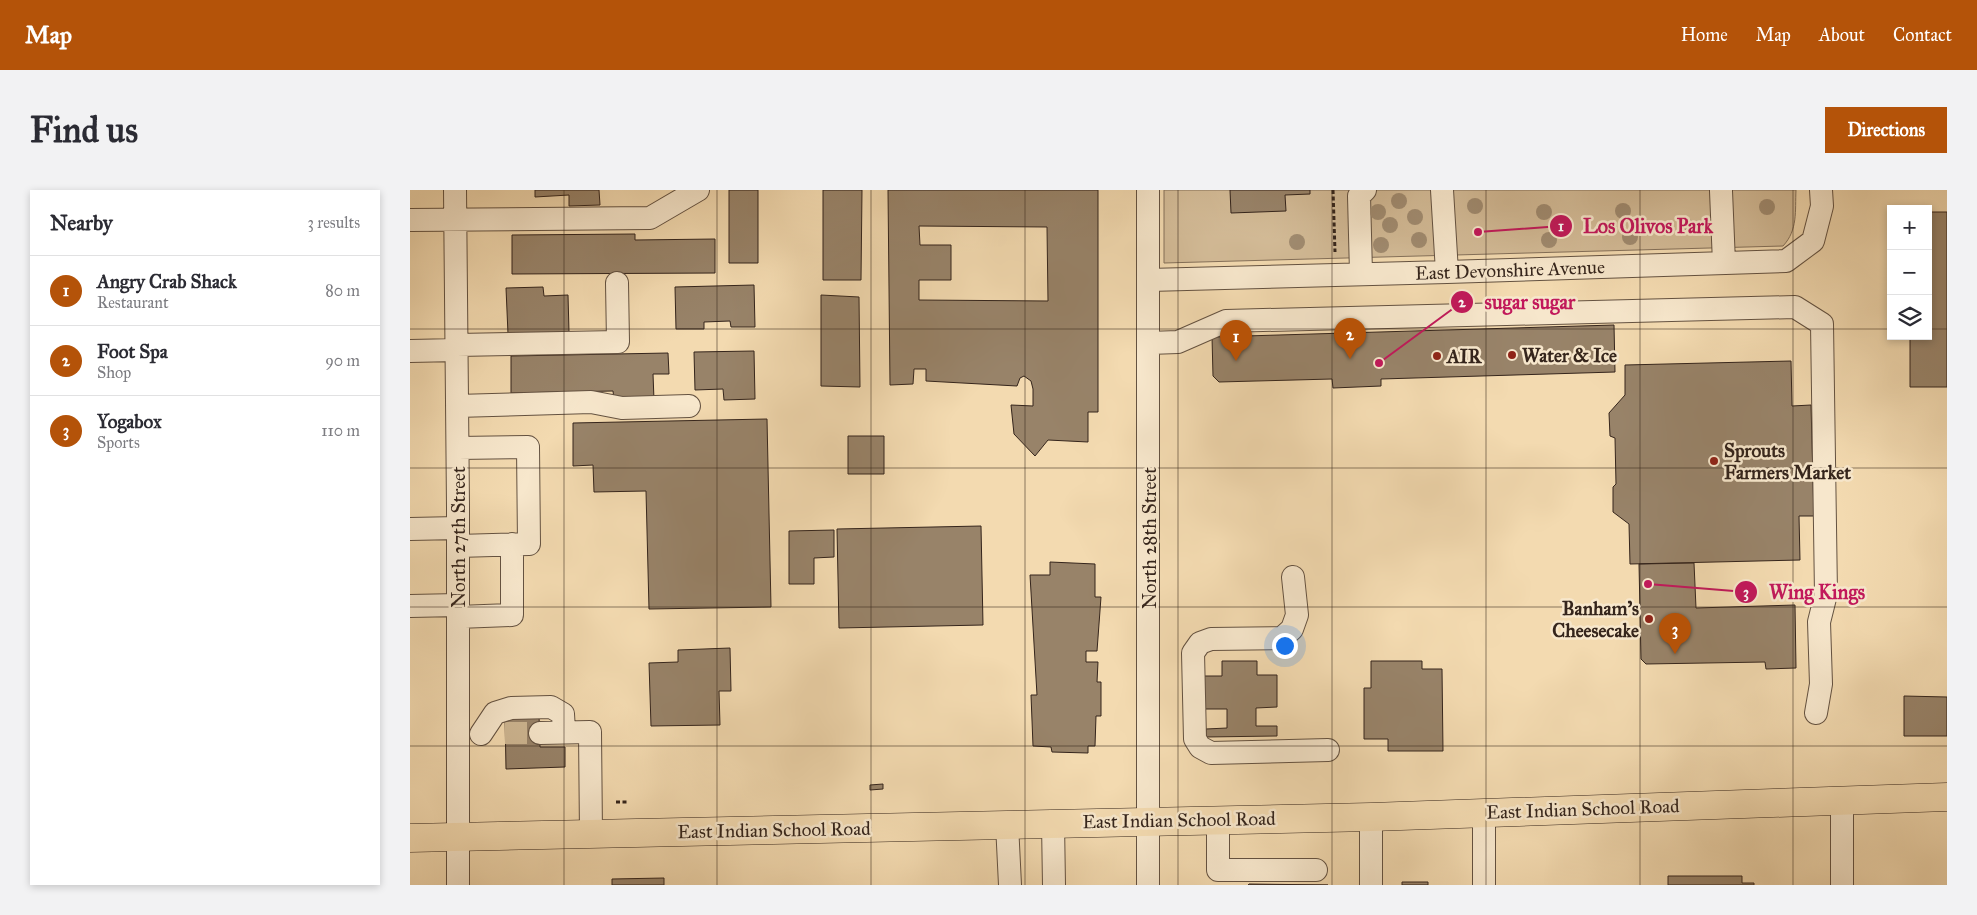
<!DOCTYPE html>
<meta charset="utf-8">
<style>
body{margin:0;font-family:"IM FELL Great Primer",serif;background:#f2f2f3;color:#2b2b33}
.controls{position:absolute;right:15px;top:15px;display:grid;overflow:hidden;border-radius:0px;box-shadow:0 2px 8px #0003}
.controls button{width:45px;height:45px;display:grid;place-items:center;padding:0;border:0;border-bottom:1px solid #e1e1e2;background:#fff;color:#2b2b33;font:25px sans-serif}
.you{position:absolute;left:874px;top:455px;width:18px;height:18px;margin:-12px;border:4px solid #fff;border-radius:50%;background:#1a73e8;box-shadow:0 0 0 8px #1a73e833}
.badge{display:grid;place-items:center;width:32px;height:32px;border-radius:50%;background:#b45309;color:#fff;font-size:16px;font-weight:700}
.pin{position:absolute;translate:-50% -41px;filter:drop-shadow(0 1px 2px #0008)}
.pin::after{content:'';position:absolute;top:26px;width:18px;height:15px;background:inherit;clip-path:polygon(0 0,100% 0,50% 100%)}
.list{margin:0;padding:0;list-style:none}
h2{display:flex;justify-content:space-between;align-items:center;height:65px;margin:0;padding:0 20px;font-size:21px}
h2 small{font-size:16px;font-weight:400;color:#7c7c81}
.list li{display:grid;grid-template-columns:32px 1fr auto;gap:15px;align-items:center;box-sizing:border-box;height:70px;padding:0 20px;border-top:1px solid #e1e1e2}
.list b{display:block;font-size:19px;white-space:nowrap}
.list p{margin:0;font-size:16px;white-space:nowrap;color:#7c7c81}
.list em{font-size:16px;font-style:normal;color:#7c7c81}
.icon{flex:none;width:28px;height:28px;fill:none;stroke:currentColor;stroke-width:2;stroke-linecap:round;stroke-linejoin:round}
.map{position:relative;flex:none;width:1537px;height:695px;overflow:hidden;border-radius:0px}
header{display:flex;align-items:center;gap:30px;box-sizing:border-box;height:70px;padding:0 25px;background:#b45309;color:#fff}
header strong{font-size:24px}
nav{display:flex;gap:28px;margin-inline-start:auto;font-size:18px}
.intro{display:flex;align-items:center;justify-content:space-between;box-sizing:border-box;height:120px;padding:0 30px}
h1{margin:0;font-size:35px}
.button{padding:12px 22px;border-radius:0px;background:#b45309;color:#fff;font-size:18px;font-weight:700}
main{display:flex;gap:30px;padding:0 30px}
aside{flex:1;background:#fff;border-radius:0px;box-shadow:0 2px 8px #0003}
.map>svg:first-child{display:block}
.green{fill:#d3bb97;stroke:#84705a}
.building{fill:#988369;stroke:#35251c;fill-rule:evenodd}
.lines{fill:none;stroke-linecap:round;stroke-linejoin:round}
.minor-tunnel{stroke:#cdb692;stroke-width:22;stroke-dasharray:22 11;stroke-linecap:butt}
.minor-casing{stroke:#645241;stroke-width:24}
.major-casing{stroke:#35251c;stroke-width:29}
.path{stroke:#35251c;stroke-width:3;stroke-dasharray:4 2.5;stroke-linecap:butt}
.minor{stroke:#f7e7cc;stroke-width:22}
.major{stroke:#f3dab0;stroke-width:28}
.tree{fill:#a08b70}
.grid{fill:none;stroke:#35251c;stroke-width:1;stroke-opacity:0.55}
.poi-dot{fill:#8f2418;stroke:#f7e7cc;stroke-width:2}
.labels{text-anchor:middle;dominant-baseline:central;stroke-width:5;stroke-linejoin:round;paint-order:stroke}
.street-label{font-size:19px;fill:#35251c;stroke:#f7e7cc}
.poi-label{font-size:19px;font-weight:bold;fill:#35251c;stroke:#f7e7cc;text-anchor:start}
.leader{fill:none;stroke:#c2185b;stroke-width:2}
.callout-dot{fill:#c2185b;stroke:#f7e7cc;stroke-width:2}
.mark-label{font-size:15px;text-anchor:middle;font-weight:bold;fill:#fff}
.callout-label{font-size:20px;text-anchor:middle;font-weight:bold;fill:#c2185b;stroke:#f7e7cc;stroke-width:5;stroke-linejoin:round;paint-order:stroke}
</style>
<header>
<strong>Map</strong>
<nav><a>Home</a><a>Map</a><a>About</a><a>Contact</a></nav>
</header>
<div class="intro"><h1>Find us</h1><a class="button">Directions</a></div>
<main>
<aside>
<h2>Nearby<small>3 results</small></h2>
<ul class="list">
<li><span class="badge">1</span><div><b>Angry Crab Shack</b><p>Restaurant</p></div><em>80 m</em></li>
<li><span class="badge">2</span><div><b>Foot Spa</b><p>Shop</p></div><em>90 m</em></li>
<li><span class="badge">3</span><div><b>Yogabox</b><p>Sports</p></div><em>110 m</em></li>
</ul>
</aside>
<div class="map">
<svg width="1537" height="695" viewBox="0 0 1537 695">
<rect width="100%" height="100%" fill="#f3dab0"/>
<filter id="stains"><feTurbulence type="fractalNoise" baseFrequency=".004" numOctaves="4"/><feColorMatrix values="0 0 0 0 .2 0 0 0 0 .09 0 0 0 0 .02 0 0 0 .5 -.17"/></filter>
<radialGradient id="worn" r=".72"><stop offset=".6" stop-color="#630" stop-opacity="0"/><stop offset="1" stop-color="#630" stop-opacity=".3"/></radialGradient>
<path class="green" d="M754 0H1386C1385 21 1388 40 1373 56L754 73Z"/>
<path class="building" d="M125 0H189L190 15 159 16V5L125 7Z
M319 0H348V73H319Z
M413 0H452L451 90H413Z
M478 0H688V222H678V252L638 250 625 266 604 244 601 215 623 216V199L621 191 614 186 610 188 607 196 516 191V179H504L503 194 480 195ZM509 36 637 37 638 111 509 110V90H541V55H510Z
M820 0H900V4L875 5 876 21 821 23Z
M1520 22H1537V197H1500V146H1518V29H1520Z
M225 44V50L305 49V83L102 84V45Z
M344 95 345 137H321L320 131 294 132V139H266L265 97Z
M133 97 134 106 158 105 159 142 98 144 96 98Z
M411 105 449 107 450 197 411 196Z
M1204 135 1205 182 971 189V196L923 198 922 189 809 192 803 186 802 147Z
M344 161 345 209 314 210 313 199 285 200 284 162Z
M258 163 259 184H243L244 210H204L203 201 101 203V166Z
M1381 171 1382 216 1401 215 1404 326H1389L1390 370 1220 374 1219 334 1203 322V297L1206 294 1205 248 1200 246 1199 223 1215 205V175Z
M357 229 361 417 239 419 236 301 184 302 183 275 163 276V233Z
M438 246H474V284H438Z
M571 336 573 435 429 438 427 339Z
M424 340V367L404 368V394H379V341Z
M640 372 685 374V407H691L687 461H676V472H688L687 492H691V526H686L685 556H678V563L642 562 641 557 623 556 621 505H627L620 385H640Z
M1284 373 1286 418 1385 415 1386 478 1356 479 1355 472 1236 474 1231 469 1229 374Z
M320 458 321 501H309L310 535 241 536 239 473 268 472V460Z
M812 471H847V485H867V517L846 518V536H867V546L796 547V539L817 538V519H793L792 486H812Z
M961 471H1012V479H1032L1033 561H978V549H954V498H961Z
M1494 506 1537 507V546H1494Z
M95 525H129L130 557H155V577L96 579Z
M473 594V599L460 600V595Z
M1258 686H1332V693H1344V695H1258Z
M254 688V695H202V689Z
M992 692H1018V695H992Z
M839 694 918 695H838Z"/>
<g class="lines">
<path class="minor-tunnel" d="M95 543H130"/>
<defs>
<path id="minor" d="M45 0 48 317V695
M1032 0 1037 82
M1311 1 1314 73
M0 30 240 28 288 0
M951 83 949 6 955 0
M739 90 1037 82 1376 71 1403 51 1412 16 1411 0
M739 153 768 152 816 131 1385 117 1412 134 1416 404 1409 432 1411 494 1406 523
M47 155 208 152 207 93
M0 161 47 160
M47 216 181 212 212 218 279 216
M48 258 118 257 119 354 48 356
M0 339 48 338
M883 387 887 425 882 439 872 448 801 449 790 453 783 463 785 549 790 557 801 563 918 560
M0 416 48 415
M48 427 102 425V354
M130 543 180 542 181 644
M71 544 85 523 101 518 141 517 153 524 154 541
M961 627V695
M808 629V680H906
M643 633 644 695
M597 634 600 695
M738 695V0
M1074 695V622
M1432 695V610"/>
<path id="major" d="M0 648 961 627 1537 607"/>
</defs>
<use href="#minor" class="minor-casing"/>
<use href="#major" class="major-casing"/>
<path class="path" d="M923 0 925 62
M206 612H219"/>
<use href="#minor" class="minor"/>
<use href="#major" class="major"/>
</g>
<g class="tree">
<circle cx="989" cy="11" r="8"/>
<circle cx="1065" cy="16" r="8"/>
<circle cx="1357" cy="17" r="8"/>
<circle cx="1213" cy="21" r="8"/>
<circle cx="968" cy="22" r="8"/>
<circle cx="1134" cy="22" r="8"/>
<circle cx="1005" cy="27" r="8"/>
<circle cx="980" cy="35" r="8"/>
<circle cx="1276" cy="36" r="8"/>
<circle cx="1220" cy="47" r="8"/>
<circle cx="1009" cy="50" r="8"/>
<circle cx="1139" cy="50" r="8"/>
<circle cx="887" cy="52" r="8"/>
<circle cx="971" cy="55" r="8"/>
</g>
<path class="grid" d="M154 0V695M307 0V695M461 0V695M615 0V695M768 0V695M922 0V695M1076 0V695M1230 0V695M1383 0V695M0 139H1481M1518 139H1537M0 278H1537M0 417H1537M0 556H1537"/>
<g class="poi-dot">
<circle cx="1102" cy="165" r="5"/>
<circle cx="1027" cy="166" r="5"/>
<circle cx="1304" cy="271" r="5"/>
<circle cx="1239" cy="429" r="5"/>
</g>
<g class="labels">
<g class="street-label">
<text transform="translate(1100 80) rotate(-2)">East Devonshire Avenue</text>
<text transform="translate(48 347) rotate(-90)">North 27th Street</text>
<text transform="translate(739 348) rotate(-90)">North 28th Street</text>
<text transform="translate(1173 619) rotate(-2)">East Indian School Road</text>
<text transform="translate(769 630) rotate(-1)">East Indian School Road</text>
<text transform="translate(364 640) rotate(-1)">East Indian School Road</text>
</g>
<g class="poi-label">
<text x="1112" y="165">Water &amp; Ice</text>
<text x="1037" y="166">AIR</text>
<text x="1314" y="260">Sprouts<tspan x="1314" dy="22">Farmers Market</tspan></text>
<text x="1229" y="418" text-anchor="end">Banham’s<tspan x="1229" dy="22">Cheesecake</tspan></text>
</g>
</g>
<path class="leader" d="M1068 42L1151 36M969 173L1052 112M1238 394L1336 402"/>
<g class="callout-dot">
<circle cx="1068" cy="42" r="5"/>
<circle cx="969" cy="173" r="5"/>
<circle cx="1238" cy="394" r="5"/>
<circle cx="1151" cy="36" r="12"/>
<circle cx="1052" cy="112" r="12"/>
<circle cx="1336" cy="402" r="12"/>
</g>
<g class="mark-label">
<text x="1151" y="41">1</text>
<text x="1052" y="117">2</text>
<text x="1336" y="407">3</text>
</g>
<g class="callout-label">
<text x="1238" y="43">Los Olivos Park</text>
<text x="1120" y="119">sugar sugar</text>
<text x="1407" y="409">Wing Kings</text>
</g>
<rect width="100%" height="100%" filter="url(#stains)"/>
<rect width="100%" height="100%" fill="url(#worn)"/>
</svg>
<div class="controls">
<button>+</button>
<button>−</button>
<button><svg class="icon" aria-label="layers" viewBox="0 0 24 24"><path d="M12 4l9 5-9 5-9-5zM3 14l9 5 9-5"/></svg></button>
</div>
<div class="you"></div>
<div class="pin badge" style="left:826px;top:171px">1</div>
<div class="pin badge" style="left:940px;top:169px">2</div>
<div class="pin badge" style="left:1265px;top:464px">3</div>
</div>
</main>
